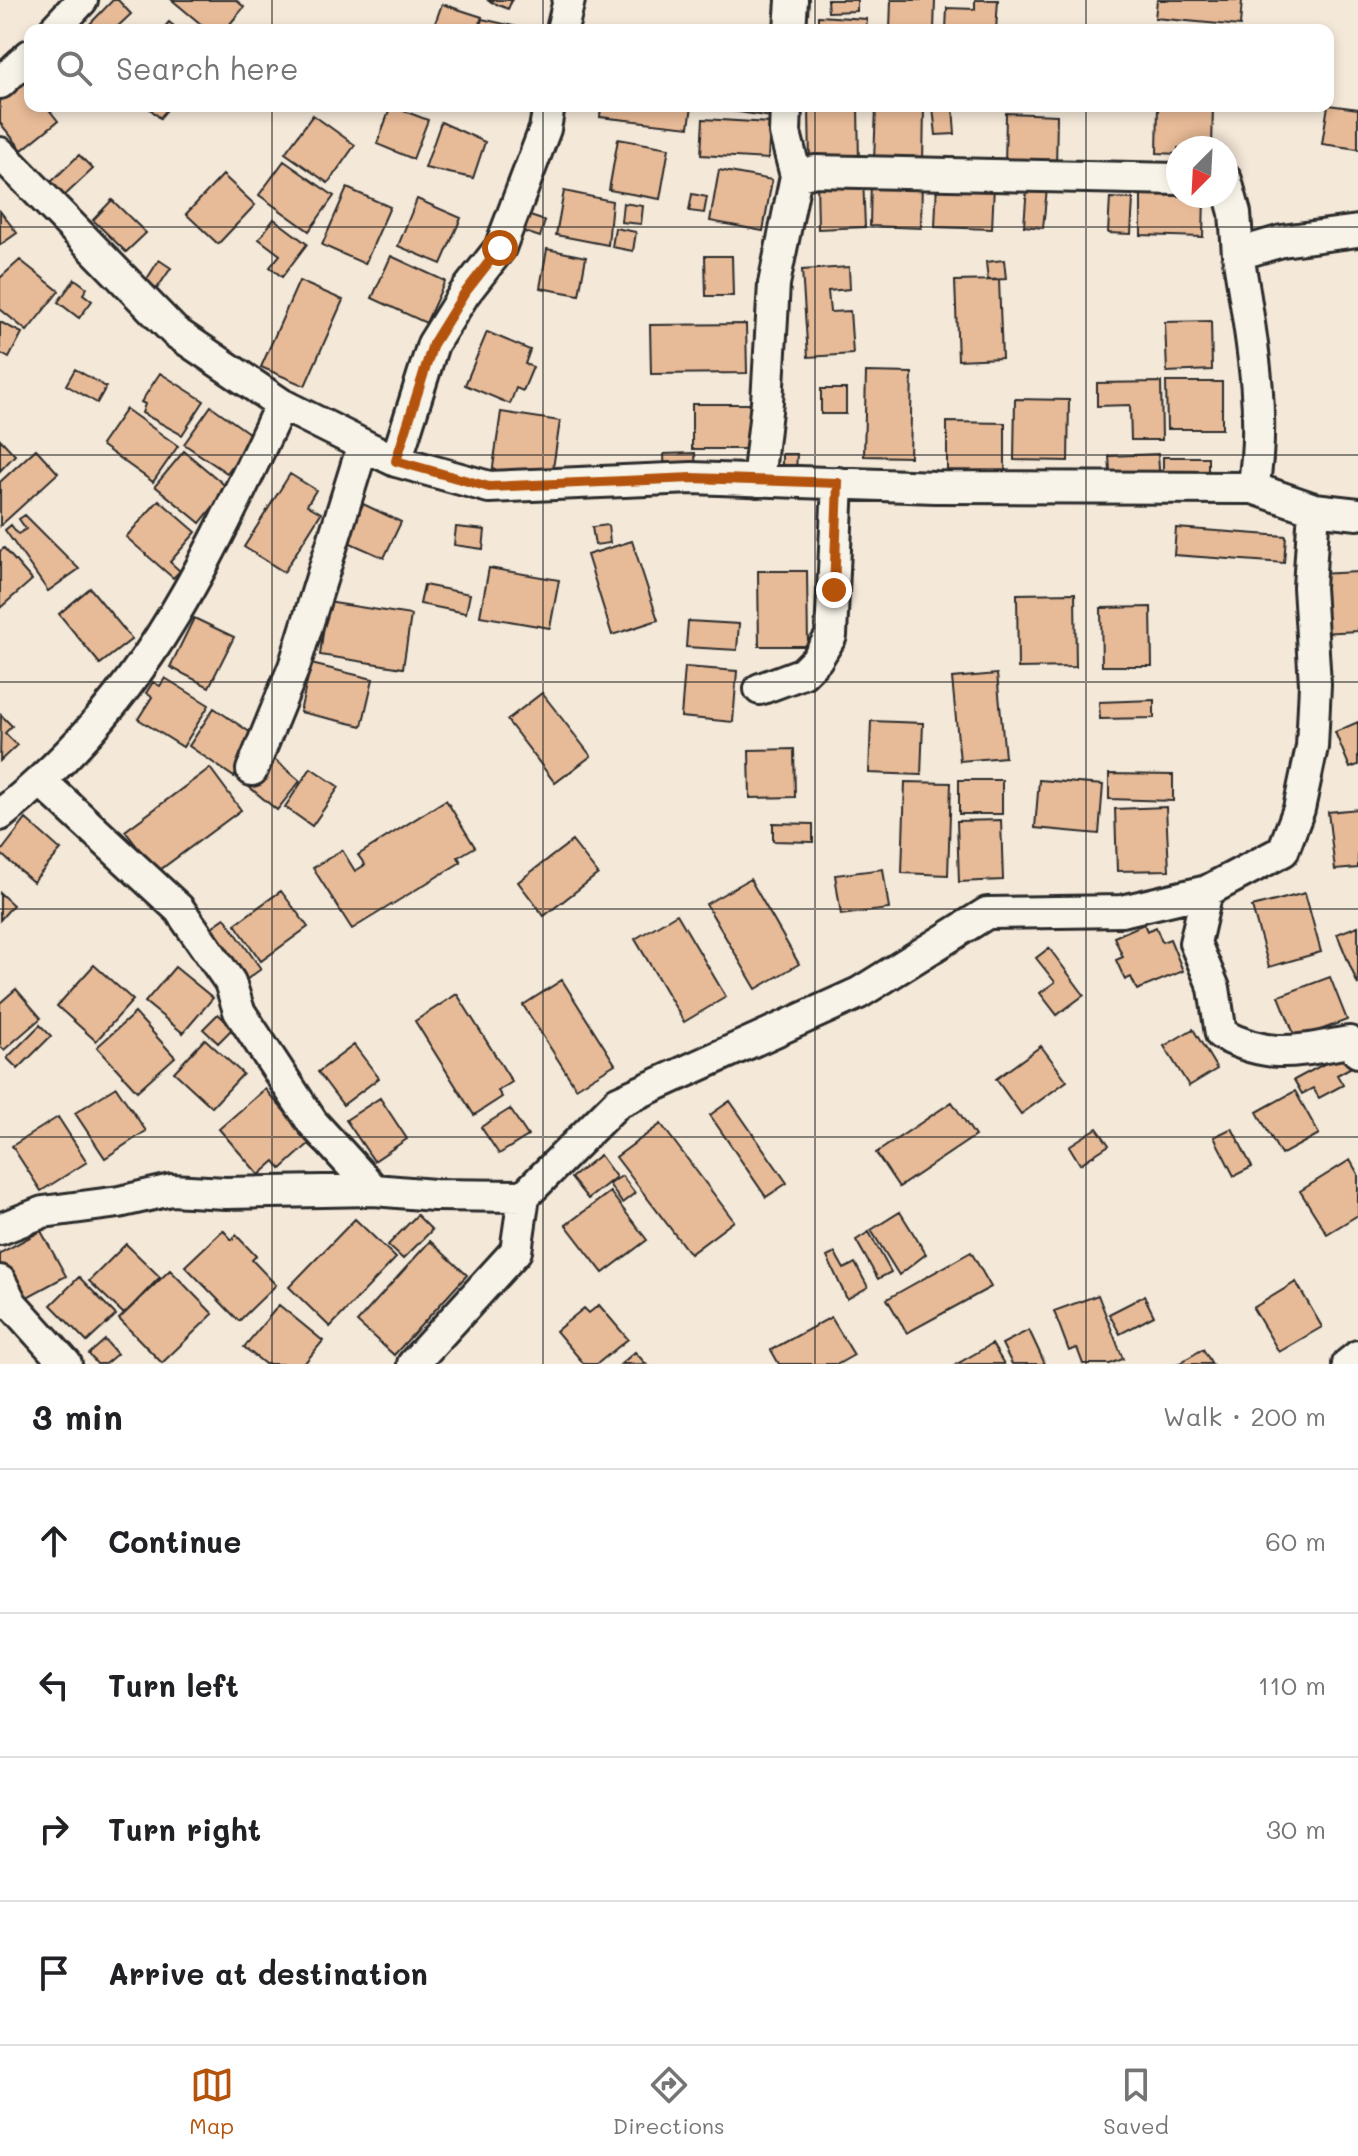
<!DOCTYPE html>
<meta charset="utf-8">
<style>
body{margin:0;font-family:Mali,sans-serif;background:#f6f6f6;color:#202124}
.compass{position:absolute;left:1166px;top:136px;width:72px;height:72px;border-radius:50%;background:#fff;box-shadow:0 4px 12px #0003;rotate:204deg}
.stop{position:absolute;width:24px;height:24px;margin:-18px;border:6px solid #b45309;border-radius:50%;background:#fff}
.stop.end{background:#b45309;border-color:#fff;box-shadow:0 2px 8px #0008}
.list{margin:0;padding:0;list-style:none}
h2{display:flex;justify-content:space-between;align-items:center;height:104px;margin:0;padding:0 32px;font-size:34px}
h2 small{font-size:26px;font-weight:400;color:#757577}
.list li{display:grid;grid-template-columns:52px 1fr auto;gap:24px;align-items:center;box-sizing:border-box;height:144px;padding:0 32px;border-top:2px solid #e0e0e0}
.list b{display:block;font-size:30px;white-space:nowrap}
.list em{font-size:26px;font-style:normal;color:#757577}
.icon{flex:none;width:44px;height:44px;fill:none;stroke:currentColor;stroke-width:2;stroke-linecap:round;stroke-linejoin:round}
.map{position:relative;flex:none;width:1358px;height:1364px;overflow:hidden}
.search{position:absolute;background:#fff;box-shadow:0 4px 12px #0003;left:24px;right:24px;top:24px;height:88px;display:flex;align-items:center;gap:20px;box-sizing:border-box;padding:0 28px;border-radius:16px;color:#757577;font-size:30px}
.sheet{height:680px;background:#fff}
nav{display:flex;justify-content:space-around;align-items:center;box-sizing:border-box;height:112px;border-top:2px solid #e0e0e0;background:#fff;font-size:22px;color:#757577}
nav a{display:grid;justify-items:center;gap:4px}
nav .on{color:#b45309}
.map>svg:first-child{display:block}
.building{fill:#e8bb98;stroke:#2b2b2b;stroke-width:2}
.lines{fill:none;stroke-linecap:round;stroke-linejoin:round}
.minor-casing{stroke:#2b2b2b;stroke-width:36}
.minor{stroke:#f7f3e8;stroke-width:30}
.route{stroke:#b45309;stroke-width:10}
.grid{fill:none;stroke:#2b2b2b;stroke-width:2;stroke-opacity:0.55}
</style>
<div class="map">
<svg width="1358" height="1364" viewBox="0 0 1358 1364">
<rect width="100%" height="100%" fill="#f4e8d8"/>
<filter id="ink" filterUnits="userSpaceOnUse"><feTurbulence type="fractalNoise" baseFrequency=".0125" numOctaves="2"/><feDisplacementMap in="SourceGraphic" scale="16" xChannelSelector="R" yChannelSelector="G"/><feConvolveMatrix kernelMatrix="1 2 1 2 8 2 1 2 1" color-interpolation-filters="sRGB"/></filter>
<g filter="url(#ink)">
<path class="building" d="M113 0H118L131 14 114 30H84Z
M172 0H236L244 7 225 30H208Z
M487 0H512L508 9Z
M827 0H857V11L828 12Z
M891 0H935L934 30H890Z
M975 0H998L996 30H946L947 8 975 9Z
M1157 0H1242L1240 26 1155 18Z
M442 4 482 17 477 30H428L430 24 434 26Z
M818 16 867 19 866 30H818Z
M482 19 522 28V30H479Z
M169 22 179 30H162Z
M26 81 30 86V106H46L58 121 22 150 0 123V101Z
M1328 105 1358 109V149L1322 144Z
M147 106H170L160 118Z
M391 106 428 120 413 159 377 144Z
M601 106H692L689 127 600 117Z
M699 106H773L772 117Z
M953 106 955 134 936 135 933 107Z
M1158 106H1213L1212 148H1178V154L1157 153Z
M858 107 859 163 810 164 809 108Z
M876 107 924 108 923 162 874 161Z
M1006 113 1057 115 1056 169 1005 167Z
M313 115 355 145 328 183 285 153Z
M703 119 770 123 768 159 701 155Z
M441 122 485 142 473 178 425 168Z
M618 139 669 148 660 199 609 190Z
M79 155 93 169 62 198 49 184Z
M284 161 334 196 309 231 259 195Z
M719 170 772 180 763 231 710 221Z
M223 175 255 205 218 244 186 214Z
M863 177 865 227 818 229 817 178Z
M871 178 922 180 921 228 870 226Z
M937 182 994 185 992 229 935 227Z
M1027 186 1047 188 1043 228 1024 226Z
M347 188 390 207 365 264 322 245Z
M564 191 612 201 608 245 556 235Z
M1141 193 1204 196 1203 237 1141 235Z
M692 194 707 197 704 213 689 211Z
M1110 198 1133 199 1131 234 1108 233Z
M417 199 461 218 441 264 398 246Z
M112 200 146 233 126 252 93 220Z
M623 203 643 206 641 224 621 222Z
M0 211 17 233 0 245Z
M527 215 545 221 540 237 522 231Z
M274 219 307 244 282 277 270 267 280 255 259 239Z
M615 228 636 232 633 251 612 247Z
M547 249 586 257 579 295 540 288Z
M391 256 445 281 426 323 372 298Z
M705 256H732L733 296H706Z
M20 260 59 291 27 331 0 309V278Z
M159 260 171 268 156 290 145 282Z
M1004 260 1006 279 988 280 986 262Z
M849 267 850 289 828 291 830 312 850 311 853 354 808 357 802 270Z
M75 279 87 288 83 294 92 301 79 318 58 302Z
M999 280 1002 358 958 360 955 281Z
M299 281 343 300 305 386 261 367Z
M1211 321 1212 370 1167 372 1165 322Z
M0 322 22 333 9 358 0 353Z
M746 324 747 373 651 374 650 325Z
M487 332 530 350 525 364 533 367 523 391 516 388 510 404 465 385Z
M75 369 106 387 97 403 66 385Z
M866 372 912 373 910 457 864 456Z
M160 373 204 401 182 435 142 413 145 404 141 402Z
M1161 382 1162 440H1131L1130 405 1097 406V383Z
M1166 382H1222V429H1167Z
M821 389H846V414H821Z
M1015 399 1069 400 1068 461 1014 460Z
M692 404H757V449H692Z
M211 406 253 436 227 473 184 444Z
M126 409 178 446 153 482 101 445Z
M501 412 560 421 551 482 492 474Z
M947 422 1005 423V475L947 474Z
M0 439 15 455 0 471Z
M36 449 58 473 0 526V482Z
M184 451 228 488 200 523 155 486Z
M695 453 696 476 665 477 664 454Z
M782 454H797L796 471 782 470Z
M1158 454 1160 484 1111 486 1109 456Z
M1163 457H1208V480H1163Z
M290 474 316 490 307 505 321 513 284 572 244 547Z
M159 500 196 532 170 562 180 571 173 578 126 537Z
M363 504 401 522 384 558 346 541Z
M25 515 79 569 48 591 5 530 11 525 18 534 26 529 19 519Z
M608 525 610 543 595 545 592 527Z
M456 527 485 530 483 549 454 545Z
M1176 528 1286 536 1284 563 1174 555Z
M632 541 658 620 612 635 587 555Z
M4 548 32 580 0 608V551Z
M489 568 559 580 550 628 480 616Z
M758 571H807L808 646H759Z
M1358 572V631L1320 633 1317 574Z
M424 585 470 594 466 613 420 604Z
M90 588 132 639 100 664 59 614Z
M1075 593 1076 667 1018 668 1017 594Z
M327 602 411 615 403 668 320 655Z
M1151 607 1152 666H1102L1101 608Z
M194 618 234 637 209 687 170 667Z
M688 621 739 624 737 650 686 647Z
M311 664 373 679 362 726 300 712Z
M685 667 737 671 733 722 681 717Z
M997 674 1005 757 960 761 952 678Z
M165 678 209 705 183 747 138 719 152 697 146 693 153 682 160 686Z
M542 693 591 756 555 783 507 720Z
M1154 700V718L1100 719 1099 702Z
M214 708 260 739 234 777 189 746Z
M1 715 12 726 5 733 17 745 0 761Z
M871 721 923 723 921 775 869 773Z
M1358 722V765L1350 768 1335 732Z
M794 749 795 797 750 798 749 750Z
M272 757 300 781 277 810 248 786Z
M210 768 241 810 157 872 125 831Z
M311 768 339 787 312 826 285 807Z
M1109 774 1173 775V801L1109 799Z
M959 780H1002V814H959Z
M1039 780 1103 785 1099 834 1035 828Z
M905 782 951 783 948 875 902 873Z
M446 800 475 847 458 857 461 862 352 929 313 868 342 850 355 871 365 865 358 855Z
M1166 807 1169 870 1117 871 1115 809Z
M1358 809V868L1335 870 1328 812Z
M26 819 61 850 33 882 0 853Z
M1001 820 1003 880 959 882 957 821Z
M773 823 813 824V842L773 841Z
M572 841 598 874 544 916 518 882Z
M883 869 889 909 841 915 835 875Z
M750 879 799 964 756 989 706 904Z
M281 891 308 927 261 961 235 924Z
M0 893 13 905 0 920Z
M1305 893 1321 952 1269 967 1252 907Z
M677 914 726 997 684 1022 635 939Z
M225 918 261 969 239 985 203 933Z
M1144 924 1147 931 1156 927 1162 942 1170 939 1183 971 1137 990 1131 977 1125 980 1116 960 1123 957 1114 937Z
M1358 926V985L1337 934Z
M1049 948 1084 995 1057 1015 1040 993 1055 982 1036 958Z
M94 965 133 1000 96 1041 57 1006Z
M175 967 213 998 183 1033 145 1002Z
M1330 977 1347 1020 1296 1039 1279 996Z
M562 980 615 1064 576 1088 523 1005Z
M16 989 41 1018 4 1050 0 1046V1003Z
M457 994 512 1082 498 1091 502 1097 474 1115 415 1021Z
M135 1013 175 1057 137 1091 97 1047Z
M218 1014 233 1028 218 1043 203 1029Z
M40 1025 51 1036 18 1069 7 1058Z
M1193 1029 1217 1069 1189 1086 1164 1046Z
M205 1039 243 1074 212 1107 174 1072Z
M354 1045 379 1078 343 1105 318 1072Z
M1041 1046 1067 1081 1021 1114 996 1079Z
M1350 1050 1357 1064 1337 1075 1343 1085 1319 1098 1313 1088 1302 1094 1294 1080Z
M116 1087 146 1131 105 1158 75 1113Z
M265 1089 311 1142 281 1169 275 1161 259 1175 219 1129Z
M1295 1091 1319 1134 1281 1155 1257 1112Z
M380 1098 407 1139 374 1161 346 1120Z
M730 1101 787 1183 766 1197 710 1115Z
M952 1102 975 1136 899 1187 876 1153Z
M510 1109 528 1136 499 1154 481 1127Z
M58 1117 87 1162 41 1191 12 1146Z
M661 1124 734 1221 690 1254 616 1157Z
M1097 1128 1109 1145 1080 1164 1069 1146Z
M1232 1128 1252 1167 1234 1176 1214 1137Z
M600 1155 616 1177 588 1199 571 1178Z
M1350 1160 1358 1174V1215L1327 1234 1300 1191Z
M622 1176 635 1193 622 1203 609 1184Z
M610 1192 647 1240 603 1273 566 1225Z
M900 1212 926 1254 899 1275 871 1230Z
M417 1215 432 1230 403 1259 388 1245Z
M355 1219 396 1258 330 1327 289 1287Z
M223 1230 232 1240 236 1235 256 1256 252 1260 276 1285 239 1321 185 1266Z
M41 1231 66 1276 20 1301 0 1266V1253Z
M869 1232 891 1272 878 1279 856 1240Z
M430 1241 467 1275 394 1355 357 1322Z
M126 1244 160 1277 124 1314 89 1281Z
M971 1252 991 1287 907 1333 887 1299Z
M835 1253 844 1269 855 1263 868 1287 847 1299 827 1257Z
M170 1270 213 1314 162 1363 119 1319Z
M79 1277 116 1315 87 1342 51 1305Z
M1296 1282 1322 1327 1279 1352 1253 1308Z
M1098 1295 1123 1359 1110 1364H1083L1077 1348 1069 1351 1054 1311Z
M1144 1296 1154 1316 1120 1334 1109 1314Z
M279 1305 323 1341 304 1364H265L244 1347Z
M599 1305 628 1339 597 1364H584L556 1331 584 1308 589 1313Z
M831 1317 854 1355 838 1364H779L771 1350Z
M1029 1330 1045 1364H1012L1002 1344Z
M105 1340 117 1354 105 1364H97L89 1354Z
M992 1344 1004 1364H957Z
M1203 1349 1212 1364H1178Z
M635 1352 646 1364H621Z"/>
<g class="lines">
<defs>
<path id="minor" d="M54 30 82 0
M562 30 569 0
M790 30 792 0
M0 83 30 55
M0 153 175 332 281 404 363 445 396 461 489 487 692 478 935 487 1253 488 1314 509 1358 514
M796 176 815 171 1178 179
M1226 180 1235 213 1238 254
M396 461 433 344 464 294 500 248 545 129 549 106
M758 481 767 402 774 284 796 176 785 133 786 106
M1253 488C1267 412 1250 330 1238 254L1282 241 1358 231
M760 689 803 673 817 659 831 636 838 483
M252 770 294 667 363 445
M42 782 179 909 230 982 239 1011 312 1122 374 1190
M0 815C146 700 204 567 281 404
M1207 891 1195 943 1214 988 1221 1034C1270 1060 1296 1051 1349 1042L1358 1052
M0 1229 43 1212 119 1202 171 1190 226 1193 374 1190 434 1195 524 1196
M0 1281 12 1304 66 1364
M413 1364 516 1251 524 1196 618 1102 859 993 987 913 1122 911 1207 891 1283 851 1299 809 1312 747 1315 684 1309 587 1314 509
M1348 1364 1358 1356"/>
</defs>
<use href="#minor" class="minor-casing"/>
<use href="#minor" class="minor"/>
</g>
</g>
<g class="lines" filter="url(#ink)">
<path class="route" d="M500 248 464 294 433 344 396 461 489 487 692 478 838 483 834 590"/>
</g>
<path class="grid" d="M272 0V30M543 0V30M815 0V30M1086 0V30M272 106V1364M543 106V1364M815 106V1364M1086 106V1364M0 227H1358M0 455H1358M0 682H1358M0 909H1358M0 1137H1358"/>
</svg>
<svg class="compass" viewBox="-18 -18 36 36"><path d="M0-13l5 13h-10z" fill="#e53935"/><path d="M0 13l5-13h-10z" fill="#757577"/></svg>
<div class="stop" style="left:500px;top:248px"></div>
<div class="stop end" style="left:834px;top:590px"></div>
<div class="search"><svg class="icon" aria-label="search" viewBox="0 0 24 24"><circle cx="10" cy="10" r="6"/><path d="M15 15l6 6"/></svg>Search here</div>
</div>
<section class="sheet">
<h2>3 min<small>Walk · 200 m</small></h2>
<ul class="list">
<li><svg class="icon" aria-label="ahead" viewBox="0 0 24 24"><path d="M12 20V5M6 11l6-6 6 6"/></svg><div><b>Continue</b></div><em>60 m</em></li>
<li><svg class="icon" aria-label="left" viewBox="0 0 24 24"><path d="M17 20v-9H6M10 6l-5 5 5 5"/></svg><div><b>Turn left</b></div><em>110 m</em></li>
<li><svg class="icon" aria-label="right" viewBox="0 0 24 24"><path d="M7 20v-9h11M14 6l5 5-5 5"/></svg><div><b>Turn right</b></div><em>30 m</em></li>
<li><svg class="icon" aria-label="arrive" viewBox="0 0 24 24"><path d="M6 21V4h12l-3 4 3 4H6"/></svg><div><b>Arrive at destination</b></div></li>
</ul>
</section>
<nav>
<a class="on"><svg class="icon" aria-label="map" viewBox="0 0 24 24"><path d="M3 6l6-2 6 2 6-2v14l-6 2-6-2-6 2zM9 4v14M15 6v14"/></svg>Map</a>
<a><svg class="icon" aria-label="directions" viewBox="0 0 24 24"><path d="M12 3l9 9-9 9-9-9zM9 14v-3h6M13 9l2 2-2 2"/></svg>Directions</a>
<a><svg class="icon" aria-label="saved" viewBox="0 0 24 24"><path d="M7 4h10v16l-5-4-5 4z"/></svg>Saved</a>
</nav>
